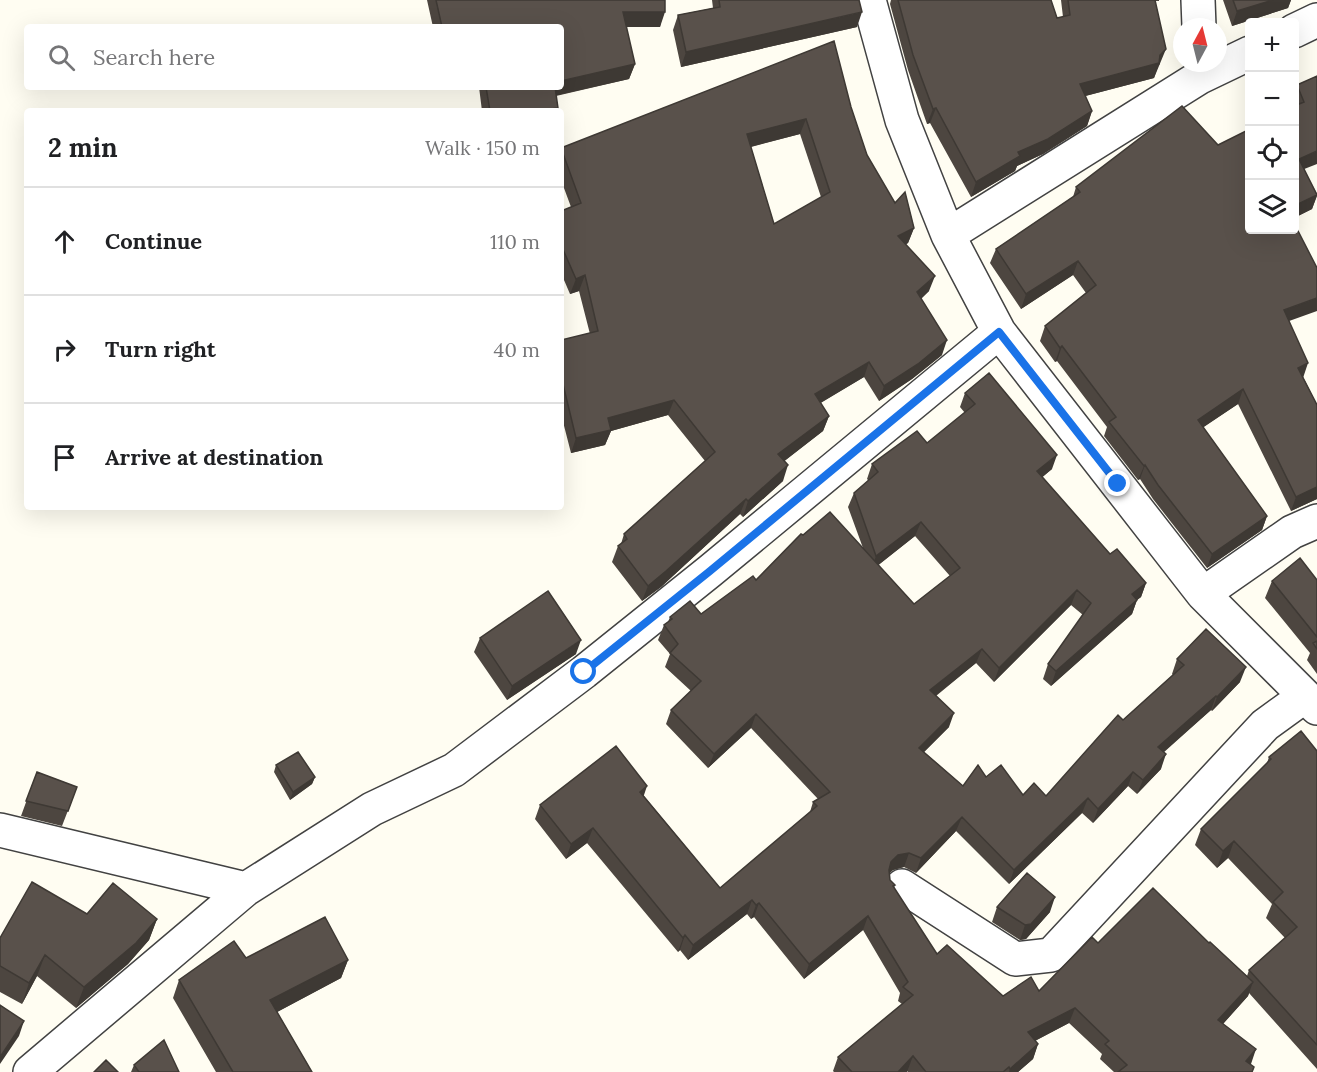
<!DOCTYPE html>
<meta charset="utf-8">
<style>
body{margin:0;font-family:Lora,serif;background:#f6f6f6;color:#202124}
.controls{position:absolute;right:18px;top:18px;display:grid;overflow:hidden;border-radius:6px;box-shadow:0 6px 24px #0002}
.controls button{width:54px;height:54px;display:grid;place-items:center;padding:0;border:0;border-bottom:2px solid #e0e0e0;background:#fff;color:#202124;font:30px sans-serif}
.compass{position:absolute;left:1173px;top:18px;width:54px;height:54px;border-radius:50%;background:#fff;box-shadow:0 6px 24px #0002;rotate:7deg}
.stop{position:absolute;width:18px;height:18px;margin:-14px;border:4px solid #1a73e8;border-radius:50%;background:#fff}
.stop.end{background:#1a73e8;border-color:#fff;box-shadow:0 2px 6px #0008}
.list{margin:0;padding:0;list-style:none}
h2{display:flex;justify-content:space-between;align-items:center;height:78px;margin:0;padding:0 24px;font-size:26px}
h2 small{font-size:20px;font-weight:400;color:#757577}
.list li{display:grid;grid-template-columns:39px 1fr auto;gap:18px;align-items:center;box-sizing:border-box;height:108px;padding:0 24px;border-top:2px solid #e0e0e0}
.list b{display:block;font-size:22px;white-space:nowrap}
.list em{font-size:20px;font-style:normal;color:#757577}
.icon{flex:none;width:33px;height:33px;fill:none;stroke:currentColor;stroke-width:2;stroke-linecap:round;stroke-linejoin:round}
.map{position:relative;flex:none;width:1317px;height:1072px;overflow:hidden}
.search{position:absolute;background:#fff;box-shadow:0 6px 24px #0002;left:24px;top:24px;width:540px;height:66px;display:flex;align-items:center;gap:15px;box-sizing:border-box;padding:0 21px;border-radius:6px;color:#757577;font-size:22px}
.panel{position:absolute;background:#fff;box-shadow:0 6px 24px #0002;left:24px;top:108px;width:540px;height:402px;border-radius:6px}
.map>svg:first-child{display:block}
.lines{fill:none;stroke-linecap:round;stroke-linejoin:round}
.minor-casing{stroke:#424242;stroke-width:36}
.minor{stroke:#fff;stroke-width:33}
.wall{fill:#4d4640;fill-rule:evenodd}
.shaded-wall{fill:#3e3934}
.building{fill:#59514b;stroke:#3e3934;stroke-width:1.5;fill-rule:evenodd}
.route{stroke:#1a73e8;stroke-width:8}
</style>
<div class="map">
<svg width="1317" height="1072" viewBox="0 0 1317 1072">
<rect width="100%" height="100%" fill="#fffdf2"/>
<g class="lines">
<defs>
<path id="minor" d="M869 0 902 120 948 235 999 332 1203 594 1317 708
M1198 0 1199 27
M1294 31 1317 20
M948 235 1200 77 1250 53
M1203 594 1292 532 1317 521
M0 830 246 889
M902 886 1015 959 1051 955 1265 725 1305 696
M30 1072 246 889 372 809 454 770 584 672 710 571 999 332"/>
</defs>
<use href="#minor" class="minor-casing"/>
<use href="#minor" class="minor"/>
</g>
<path class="wall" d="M427 0H665L660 27H626L635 64 629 79 556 96 557 111H482L479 87H561V27H433Z
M712 0H778L857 27 681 67 673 30 678 15 713 8Z
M891 0H1051L1057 18 1063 17 1061 0H1159V1H1155L1160 64 1158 66 1154 78 1085 96 1092 111 1087 126 1043 154 1017 166 1015 171 971 197 930 123 927 124 908 70 890 4Z
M1223 0H1291L1288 8 1232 26Z
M1317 76 1304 169 1317 194V196L1312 209 1294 218V91L1297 85Z
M851 107 867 155 895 203 914 228 908 243 906 244 929 291 921 299 942 355 912 379 879 401 864 377 820 403 829 416 823 431 784 461 783 481 743 517 740 514 661 587 642 601 612 562 618 546 621 544 624 534 705 461 668 415 611 431 605 445 571 453 561 414V340L590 334 579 291 570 294 561 273V211L571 207 561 180V148ZM800 134 821 197 774 224 751 147Z
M1076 187 1289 321 1303 377 1317 405V499L1291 511 1238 404 1203 427 1267 516 1262 530 1207 568 1153 499 1140 479 1138 480 1104 436 1107 427 1057 361 1055 362 1040 341 1045 326 1086 293 1073 275 1021 309 990 263 996 249 1073 197Z
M965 393 1052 469 1042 477 1110 554 1146 583 1141 597 1137 600 1132 614 1051 686 1043 679 1048 664 1083 615 1071 605 994 682 976 663 936 696 949 727 924 752 963 786 986 777 1023 795 1046 796 1123 720 1173 675 1172 674 1177 659 1240 682 1212 711 1211 710 1163 752 1161 769 1137 794 1128 786 1093 823 1082 813 1009 884 956 831 916 873 904 867 893 870 889 873 890 880 895 885 894 888 937 954 1003 996 1039 991 1098 943H1209L1247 976 1249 970 1285 938 1266 918 1272 904 1228 858 1217 868 1195 845 1201 829 1267 763 1269 757 1317 751V1069L1249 993 1248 996 1223 1024 1250 1065 1252 1072H1114L1100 1059 1102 1054 1069 1023 1035 1041 1038 1044 1033 1059 1018 1072H908L907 1071V1072H834L833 1071 838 1057 902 1004 898 1001 900 993 863 930 804 979 754 917 751 919 747 914 688 960 680 950 678 952 587 843 566 859 535 819 540 805 644 796 720 888 810 812 813 802 818 799 751 728 708 768 666 724 671 710 691 691 665 667 670 654 658 640 664 625 668 622 670 617 701 614 756 580 803 535 863 548 848 507 854 493 869 481 867 479 872 464 927 443 965 413 960 407ZM915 536 950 576 914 604 878 565Z
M1317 580V674L1307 660 1310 653 1265 598 1272 581Z
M480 638 576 654 507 700 474 652Z
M276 765 315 777 312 784 290 800 274 772Z
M37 772 77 787 62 826 21 816Z
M997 907 1050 912 1026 939 1020 940 992 922Z
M87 914 157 919 149 940 128 964 76 1008 37 976 22 1004 0 992V938Z
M246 958 348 960 341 978 277 1012 312 1072H216L173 998 179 980Z
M134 1065 179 1072H131Z"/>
<path class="shaded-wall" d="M1273 0H1291L1288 8 1232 26 1237 11Z
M623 12H665L660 27H618Z
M862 12 857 27 681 67 686 52Z
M1166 49 1154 78 1074 99 1080 84 1160 55Z
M635 64 629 79 549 97 553 87H561V81Z
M558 108 557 111H537Z
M936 108 930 123 927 124 933 109Z
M1092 111 1087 126 1043 154 1017 166 1015 171 971 197 976 182 1018 152Z
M806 119 800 134 742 149 747 134Z
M1317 151V164L1294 173 1299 159Z
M1317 195 1312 209 1294 218V206Z
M914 228 908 243 893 252 898 236Z
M1078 261 1073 275 1021 309 1026 294Z
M585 275 579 291 570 294 576 279Z
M935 276 929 291 911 308 917 292Z
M1317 298V311L1278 325 1284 310Z
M947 340 942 355 912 379 879 401 884 386Z
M1062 346 1057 361 1055 362 1060 348Z
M869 362 864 377 809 410 815 394Z
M1308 363 1303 378 1298 368Z
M1243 389 1238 404 1192 435 1198 420Z
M674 400 668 415 611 431 605 445 571 453 576 438 608 418Z
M829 416 823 431 773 470 778 454Z
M1057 455 1052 469 1032 486 1037 471Z
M788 465 783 481 743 517 748 501Z
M1145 465 1140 479 1138 480 1144 466Z
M1317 487V499L1291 511 1296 497Z
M746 499 740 514 661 587 642 601 648 586Z
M1267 516 1262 530 1207 568 1212 554Z
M921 522 915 536 871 571 876 556Z
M1146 583 1141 597 1137 600 1132 614 1051 686 1056 671 1132 594Z
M1077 590 1071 605 994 682 999 668Z
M581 640 576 654 507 700 512 686Z
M982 649 976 663 925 704 930 690Z
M1246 667 1240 682 1212 711 1217 697Z
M1216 696 1211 710 1153 762 1158 747Z
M954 713 949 727 914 762 919 748Z
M756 714 751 728 708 768 714 754Z
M1166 754 1161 769 1137 794 1143 780Z
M1133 772 1128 786 1093 823 1098 809Z
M315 777 312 784 290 800 293 792Z
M647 786 642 801 640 792Z
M1088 798 1082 813 1009 884 1014 870Z
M962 817 956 831 916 873 921 858Z
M593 828 587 843 566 859 571 844Z
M1234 841 1228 858 1217 868 1223 851Z
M909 853 904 867 893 870 886 876 891 862 898 855Z
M1055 897 1050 912 1026 939 1020 940 1025 925Z
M752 900 747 914 688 960 693 945Z
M759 903 754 917 751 919 756 905Z
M868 916 863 930 804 979 809 964Z
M157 919 149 940 128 964 76 1008 84 987Z
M685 935 680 950 678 952 683 938Z
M45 955 37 976 22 1004 29 983Z
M348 960 341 978 264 1019 270 1000Z
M1253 982 1248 996 1213 1035 1218 1020Z
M1075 1008 1069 1023 1023 1047 1028 1032Z
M24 1021 19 1036 0 1064V1057Z
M1038 1044 1033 1059 1018 1072H1009L1010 1069Z
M1256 1049 1251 1064 1244 1072 1246 1061Z
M913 1056 907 1072H898Z"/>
<path class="building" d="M436 0H665V12H623L635 64 561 81V27H442Z
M719 0H859L862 12 686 52 678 15 720 7Z
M898 0H1051L1057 18 1070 15 1068 0H1155L1166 49 1160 55 1159 63 1080 84 1092 111 1048 139 1018 152 1020 156 976 182 936 108 933 109 913 55Z
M1233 0H1273L1237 11Z
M834 41 851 107 867 155 895 203 905 192 914 228 898 236 935 276 917 292 947 340 918 364 884 386 869 362 815 394 829 416 778 454 788 465 748 501 746 499 666 571 648 586 618 546 627 539 624 534 715 452 674 400 608 418 611 430 576 438 561 376V340L598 331 585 275 576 279 561 245V211L581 203 561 148ZM806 119 830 192 774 224 747 134Z
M1317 76V151L1299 159 1317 195 1294 206V106L1304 102 1297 85Z
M486 87H555L558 108 537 111H490Z
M1182 106 1218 145 1250 129V230H1294V223L1317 268V298L1284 310 1308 363 1298 368 1317 405V487L1296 497 1243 389 1198 420 1267 516 1212 554 1158 485 1145 465 1144 466 1109 422 1116 417 1062 346 1060 348 1045 326 1096 285 1078 261 1026 294 996 249 1080 192 1076 187Z
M989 373 1057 455 1037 471 1110 554 1117 549 1146 583 1132 594 1137 600 1056 671 1048 664 1091 603 1077 590 999 668 982 649 930 690 954 713 919 748 963 786 978 765 986 777 1001 765 1023 795 1034 783 1046 796 1118 715 1123 720 1184 665 1177 659 1206 629 1246 667 1217 697 1216 696 1158 747 1166 754 1143 780 1133 772 1098 809 1088 798 1014 870 962 817 921 858 909 853 898 855 891 862 889 870 890 880 895 885 893 886 937 954 947 945 1003 996 1031 977 1039 991 1092 937 1098 943 1153 888 1209 943 1210 942 1253 982 1218 1020 1256 1049 1246 1061 1254 1067 1252 1072H1118L1127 1065 1105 1044 1109 1041 1075 1008 1028 1032 1038 1044 1010 1069 1009 1067 1003 1072H926L913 1056 898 1072H852L838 1057 913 995 903 987 908 982 868 916 809 964 759 903 756 905 752 900 693 945 685 935 683 938 593 828 571 844 540 805 616 746 647 786 640 792 720 888 817 806 813 802 830 792 756 714 714 754 671 710 701 681 670 653 678 644 664 625 672 619 670 617 690 601 701 614 753 576 756 580 801 534 803 535 830 512 914 604 960 568 921 522 876 556 854 493 878 472 872 464 917 431 927 443 975 404 965 393Z
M1300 558 1317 580V637L1272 581Z
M548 591 581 640 512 686 480 638Z
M1317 641V649L1313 643Z
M1301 731 1317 751V1045L1249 970 1297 927 1273 902 1283 892 1234 841 1223 851 1201 829 1271 759 1269 757Z
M298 752 315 777 293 792 276 765Z
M37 772 77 787 68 811 26 801Z
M1027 873 1055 897 1031 924 1025 925 997 907Z
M32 882 87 914 113 883 157 919 136 943 84 987 45 955 29 983 0 966V938Z
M325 917 348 960 270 1000 312 1072H233L179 980 234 941 246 958Z
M0 1005 24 1021 0 1057Z
M164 1040 179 1072H139L134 1065Z
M106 1060 118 1072H94Z"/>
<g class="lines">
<path class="route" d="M584 672 710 571 999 332 1118 484"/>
</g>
</svg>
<div class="controls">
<button>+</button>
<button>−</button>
<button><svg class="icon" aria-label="locate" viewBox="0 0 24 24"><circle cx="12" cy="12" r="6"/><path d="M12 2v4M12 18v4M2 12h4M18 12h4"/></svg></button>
<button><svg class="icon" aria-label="layers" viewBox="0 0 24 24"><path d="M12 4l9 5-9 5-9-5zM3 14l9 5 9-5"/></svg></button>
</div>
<svg class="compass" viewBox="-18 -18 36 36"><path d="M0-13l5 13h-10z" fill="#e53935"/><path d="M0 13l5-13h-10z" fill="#757577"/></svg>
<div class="stop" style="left:584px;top:672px"></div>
<div class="stop end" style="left:1118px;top:484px"></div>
<div class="search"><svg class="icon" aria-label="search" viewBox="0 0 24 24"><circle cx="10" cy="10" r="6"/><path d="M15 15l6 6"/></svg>Search here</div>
<section class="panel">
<h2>2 min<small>Walk · 150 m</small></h2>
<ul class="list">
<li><svg class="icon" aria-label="ahead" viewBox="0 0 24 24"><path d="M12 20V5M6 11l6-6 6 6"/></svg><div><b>Continue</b></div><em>110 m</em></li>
<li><svg class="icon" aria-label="right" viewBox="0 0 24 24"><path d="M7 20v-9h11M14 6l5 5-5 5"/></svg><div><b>Turn right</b></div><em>40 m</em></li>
<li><svg class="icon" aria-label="arrive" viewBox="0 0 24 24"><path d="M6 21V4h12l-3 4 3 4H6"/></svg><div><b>Arrive at destination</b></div></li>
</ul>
</section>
</div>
